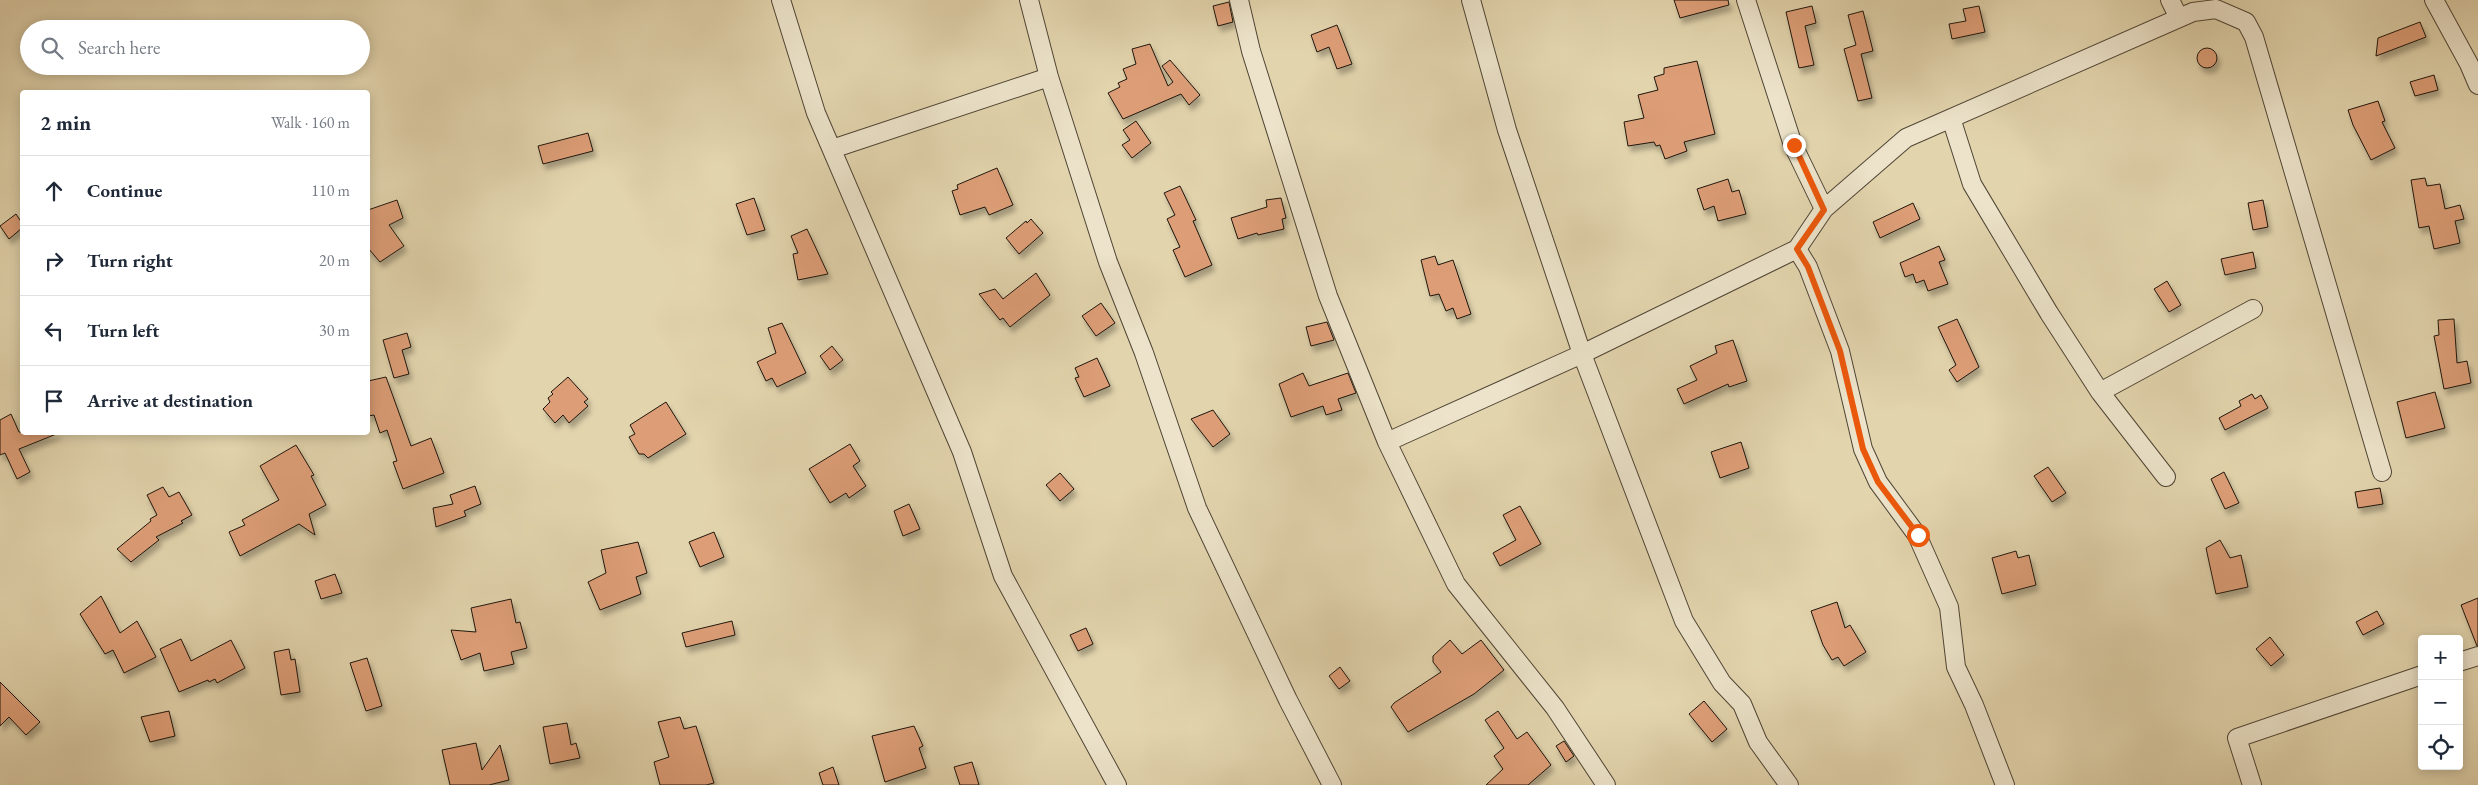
<!DOCTYPE html>
<meta charset="utf-8">
<style>
body{margin:0;font-family:"EB Garamond",serif;background:#f6f6f7;color:#1f2937}
.controls{position:absolute;right:15px;bottom:15px;display:grid;overflow:hidden;border-radius:5px;box-shadow:0 2px 12px #0003}
.controls button{width:45px;height:45px;display:grid;place-items:center;padding:0;border:0;border-bottom:1px solid #e0e1e3;background:#fff;color:#1f2937;font:25px sans-serif}
.stop{position:absolute;width:15px;height:15px;margin:-11px;border:4px solid #ea580c;border-radius:50%;background:#fff}
.stop.end{background:#ea580c;border-color:#fff;box-shadow:0 1px 5px #0008}
.list{margin:0;padding:0;list-style:none}
h2{display:flex;justify-content:space-between;align-items:center;height:65px;margin:0;padding:0 20px;font-size:21px}
h2 small{font-size:16px;font-weight:400;color:#747a83}
.list li{display:grid;grid-template-columns:32px 1fr auto;gap:15px;align-items:center;box-sizing:border-box;height:70px;padding:0 20px;border-top:1px solid #e0e1e3}
.list b{display:block;font-size:19px;white-space:nowrap}
.list em{font-size:16px;font-style:normal;color:#747a83}
.icon{flex:none;width:28px;height:28px;fill:none;stroke:currentColor;stroke-width:2;stroke-linecap:round;stroke-linejoin:round}
.map{position:relative;flex:none;width:2478px;height:785px;overflow:hidden}
.search{position:absolute;background:#fff;box-shadow:0 2px 12px #0003;left:20px;top:20px;width:350px;height:55px;display:flex;align-items:center;gap:12px;box-sizing:border-box;padding:0 18px;border-radius:28px;color:#747a83;font-size:19px}
.panel{position:absolute;background:#fff;box-shadow:0 2px 12px #0003;left:20px;top:90px;width:350px;height:345px;border-radius:5px}
.map>svg:first-child{display:block}
.building{fill:#dd9e77;stroke:#1e150d;filter:url(#shadow)}
.lines{fill:none;stroke-linecap:round;stroke-linejoin:round}
.street-casing{stroke:#4f4535;stroke-width:20}
.street{stroke:#ece3ca;stroke-width:18}
.route{stroke:#ea580c;stroke-width:6}
</style>
<div class="map">
<svg width="2478" height="785" viewBox="0 0 2478 785">
<defs>
<filter id="shadow"><feDropShadow dx="3" dy="5.5" stdDeviation="2.5" flood-color="#0004"/></filter>
</defs>
<rect width="100%" height="100%" fill="#e2d4ad"/>
<filter id="stains"><feTurbulence type="fractalNoise" baseFrequency=".004" numOctaves="4"/><feColorMatrix values="0 0 0 0 .2 0 0 0 0 .09 0 0 0 0 .02 0 0 0 .5 -.17"/></filter>
<radialGradient id="worn" r=".72"><stop offset=".6" stop-color="#630" stop-opacity="0"/><stop offset="1" stop-color="#630" stop-opacity=".3"/></radialGradient>
<path class="building" d="M1674 0H1728L1729 5 1680 18Z
M1229 2 1233 22 1218 26 1213 6Z
M1812 6 1816 23 1805 26 1814 65 1799 68 1786 12Z
M1979 6 1985 32 1952 39 1949 24 1966 21 1963 9Z
M1863 11 1873 51 1861 54 1872 98 1858 101 1844 49 1856 45 1848 15Z
M2420 22 2426 37 2376 56 2378 38Z
M1337 25 1352 64 1337 69 1329 47 1317 52 1311 35Z
M1150 44 1168 86 1173 82 1162 66 1170 60 1200 95 1189 105 1181 94 1123 119 1108 93 1120 87 1118 83 1127 79 1123 69 1136 64 1132 49Z
M2197 58a10 10 0 1 1 20 0a10 10 0 1 1-20 0Z
M1697 61 1715 134 1684 142 1687 151 1665 159 1660 145 1656 146 1654 142 1628 146 1624 122 1644 118 1638 95 1658 90 1654 77 1664 74V68Z
M2434 75 2438 90 2415 96 2410 82Z
M2378 101 2385 121 2382 122 2395 148 2371 160 2353 125 2348 110Z
M1136 121 1151 143 1132 158 1122 145 1130 140 1123 130Z
M588 133 593 151 543 164 538 146Z
M997 168 1013 205 989 215 985 207 960 215 952 191 958 189 957 185Z
M2425 178 2427 186 2440 184 2445 209 2460 205 2464 219 2455 221 2460 243 2434 249 2429 226 2419 228 2411 180Z
M1728 179 1732 192 1739 190 1746 214 1718 221 1714 206 1704 210 1697 189Z
M1180 186 1196 220 1193 221 1212 265 1185 277 1173 250 1180 247 1167 219 1175 215 1164 193Z
M754 198 765 230 747 235 736 204Z
M1281 198 1286 218 1282 219 1284 229 1258 235 1257 233 1238 239 1231 218 1267 207 1266 200Z
M397 200 403 218 389 225 404 246 380 262 368 248V210Z
M2263 200 2268 227 2253 230 2248 203Z
M1913 203 1920 219 1880 238 1873 222Z
M16 214 22 223V228L9 239 0 226Z
M1031 219 1043 233 1019 254 1006 238 1026 221 1027 223Z
M807 229 828 274 798 280 793 254 798 253 791 236Z
M1939 246 1945 260 1939 262 1948 284 1928 291 1924 280 1916 283 1913 274 1905 277 1900 263Z
M2253 252 2256 268 2225 275 2221 259Z
M1435 256 1438 265 1453 260 1471 314 1457 319 1453 308 1446 311 1439 294 1430 296 1421 260Z
M1036 273 1050 295 1010 327 1003 318 1000 320 979 294 995 289 1003 299Z
M2167 281 2181 305 2169 312 2154 289Z
M1101 303 1115 323 1096 336 1082 316Z
M1957 319 1979 367 1957 382 1949 370 1956 365 1938 327Z
M2454 319 2457 363 2467 361 2471 383 2444 389 2434 336 2439 335 2438 320Z
M1327 322 1334 340 1311 346 1306 327Z
M782 323 806 373 777 387 772 378 766 381 757 362 776 353 768 328Z
M407 333 411 347 402 350 409 374 394 378 383 340Z
M1733 340 1747 381 1729 387 1728 384 1684 404 1677 389 1697 380 1690 366 1717 353 1715 346Z
M832 346 843 360 830 370 820 356Z
M1097 358 1110 386 1084 397 1075 378 1079 377 1075 368Z
M1303 373 1309 386 1348 373 1356 393 1338 399 1342 410 1326 415 1323 406 1291 417 1279 384Z
M386 377 411 446 431 438 444 473 403 489 393 462 397 461 387 430 380 433 374 415 368 416V381Z
M568 377 588 399 584 402 588 406 569 423 563 415 555 423 543 409 550 402 548 398 553 394 551 392Z
M2435 392 2445 428 2406 438 2397 402Z
M2252 394 2255 399 2261 395 2268 408 2225 430 2219 418 2241 406 2239 401Z
M666 402 686 434 648 458 644 454H639L629 437 635 434 630 425Z
M1213 410 1230 434 1213 447 1191 419Z
M11 414 19 432 59 433 19 449 30 472 17 479 5 453 0 455V420Z
M1741 442 1749 468 1720 478 1711 452Z
M850 444 860 461 853 466 866 486 849 498 846 493 830 503 809 469Z
M296 445 314 475 311 476 326 505 309 514 315 535 299 524 240 556 229 532 245 525 242 520 279 500 260 466Z
M2048 467 2066 493 2052 502 2034 476Z
M2224 472 2239 503 2225 509 2211 479Z
M1060 473 1074 489 1060 501 1046 485Z
M475 486 481 504 464 511 466 516 436 527 433 508 453 504 450 495Z
M163 487 169 497 179 492 192 515 181 521 183 523 156 537 159 540 131 562 117 549 151 521 150 519 157 515 147 495Z
M2380 488 2383 504 2358 508 2355 492Z
M909 504 920 529 903 536 894 511Z
M1520 506 1541 544 1500 566 1493 553 1516 540 1503 515Z
M714 532 724 557 700 567 689 542Z
M2220 540 2230 558 2241 555 2248 587 2216 594 2206 548Z
M638 542 647 573 636 577 641 594 600 610 588 582 606 573 601 550Z
M2016 551 2018 558 2029 555 2036 585 2002 594 1992 558Z
M335 574 342 593 321 599 315 581Z
M101 596 120 633 137 621 156 657 124 673 113 650 105 654 80 614Z
M2478 598V646H2477L2461 605Z
M511 599 516 623 520 622 527 648 511 652 514 664 484 671 480 653 461 660 451 630 476 632 471 608Z
M1837 602 1845 628 1850 625 1866 652 1844 666 1838 657 1832 660 1823 645 1811 611Z
M2377 611 2384 624 2363 635 2356 622Z
M732 621 735 635 686 647 682 633Z
M1086 628 1093 644 1078 651 1070 635Z
M2270 637 2284 655 2271 666 2256 649Z
M181 639 191 661 231 640 245 668 217 683 215 679 209 682 208 680 179 692 160 649Z
M1450 640 1462 654 1481 640 1504 670 1474 694 1408 732 1391 707 1394 703 1441 672 1433 662V656Z
M289 649 291 660 295 659 300 692 281 695 274 652Z
M367 658 382 706 366 711 350 663Z
M1340 667 1350 681 1339 689 1329 676Z
M0 682 40 722 26 735 9 717 0 726Z
M1704 701 1727 729 1712 742 1689 714Z
M169 711 175 736 150 742 141 717Z
M1498 711 1517 739 1527 732 1551 765 1528 785H1486L1503 769 1494 756 1504 748 1485 720Z
M680 717 684 729 696 726 714 783 706 785H660L654 762 669 757 658 722Z
M567 723 571 745 576 743 580 758 550 764 543 727Z
M914 726 923 746 919 748 926 768 885 782 872 736Z
M1564 741 1574 756 1566 762 1556 746Z
M476 743 482 770 500 745 509 780 489 785H450L442 750Z
M972 762 979 785H960L954 767Z
M833 767 839 785H823L819 773Z"/>
<g class="lines">
<defs>
<path id="street" d="M781 0 816 113 962 452 1003 576 1117 785
M1029 0 1049 77 1108 262 1144 353 1197 508 1288 700 1332 785
M1239 0 1251 51 1328 296 1387 442 1456 584 1555 708 1606 785
M1471 0 1507 130 1582 354 1684 621 1722 683 1742 704 1758 742 1789 785
M1746 0 1793 145 1824 209
M2170 0 2179 18
M2434 0 2469 64 2478 85
M1951 118 1972 184 2049 313 2100 392 2166 477
M832 149 1049 77
M1797 249 1808 267 1840 351 1863 449 1878 482 1917 535 1949 607 1956 667 1974 705 2005 785
M2100 392 2253 309
M1387 442 1582 354 1797 249 1824 209 1906 138 2193 12 2216 9 2246 22 2254 37 2382 472
M2459 662 2478 656
M2252 785 2237 738 2422 675"/>
</defs>
<use href="#street" class="street-casing"/>
<use href="#street" class="street"/>
</g>
<g class="lines">
<path class="route" d="M1794 145 1824 210 1797 249 1808 267 1840 351 1863 449 1878 482 1918 535"/>
</g>
<rect width="100%" height="100%" filter="url(#stains)"/>
<rect width="100%" height="100%" fill="url(#worn)"/>
</svg>
<div class="controls">
<button>+</button>
<button>−</button>
<button><svg class="icon" aria-label="locate" viewBox="0 0 24 24"><circle cx="12" cy="12" r="6"/><path d="M12 2v4M12 18v4M2 12h4M18 12h4"/></svg></button>
</div>
<div class="stop" style="left:1918px;top:535px"></div>
<div class="stop end" style="left:1794px;top:145px"></div>
<div class="search"><svg class="icon" aria-label="search" viewBox="0 0 24 24"><circle cx="10" cy="10" r="6"/><path d="M15 15l6 6"/></svg>Search here</div>
<section class="panel">
<h2>2 min<small>Walk · 160 m</small></h2>
<ul class="list">
<li><svg class="icon" aria-label="ahead" viewBox="0 0 24 24"><path d="M12 20V5M6 11l6-6 6 6"/></svg><div><b>Continue</b></div><em>110 m</em></li>
<li><svg class="icon" aria-label="right" viewBox="0 0 24 24"><path d="M7 20v-9h11M14 6l5 5-5 5"/></svg><div><b>Turn right</b></div><em>20 m</em></li>
<li><svg class="icon" aria-label="left" viewBox="0 0 24 24"><path d="M17 20v-9H6M10 6l-5 5 5 5"/></svg><div><b>Turn left</b></div><em>30 m</em></li>
<li><svg class="icon" aria-label="arrive" viewBox="0 0 24 24"><path d="M6 21V4h12l-3 4 3 4H6"/></svg><div><b>Arrive at destination</b></div></li>
</ul>
</section>
</div>
